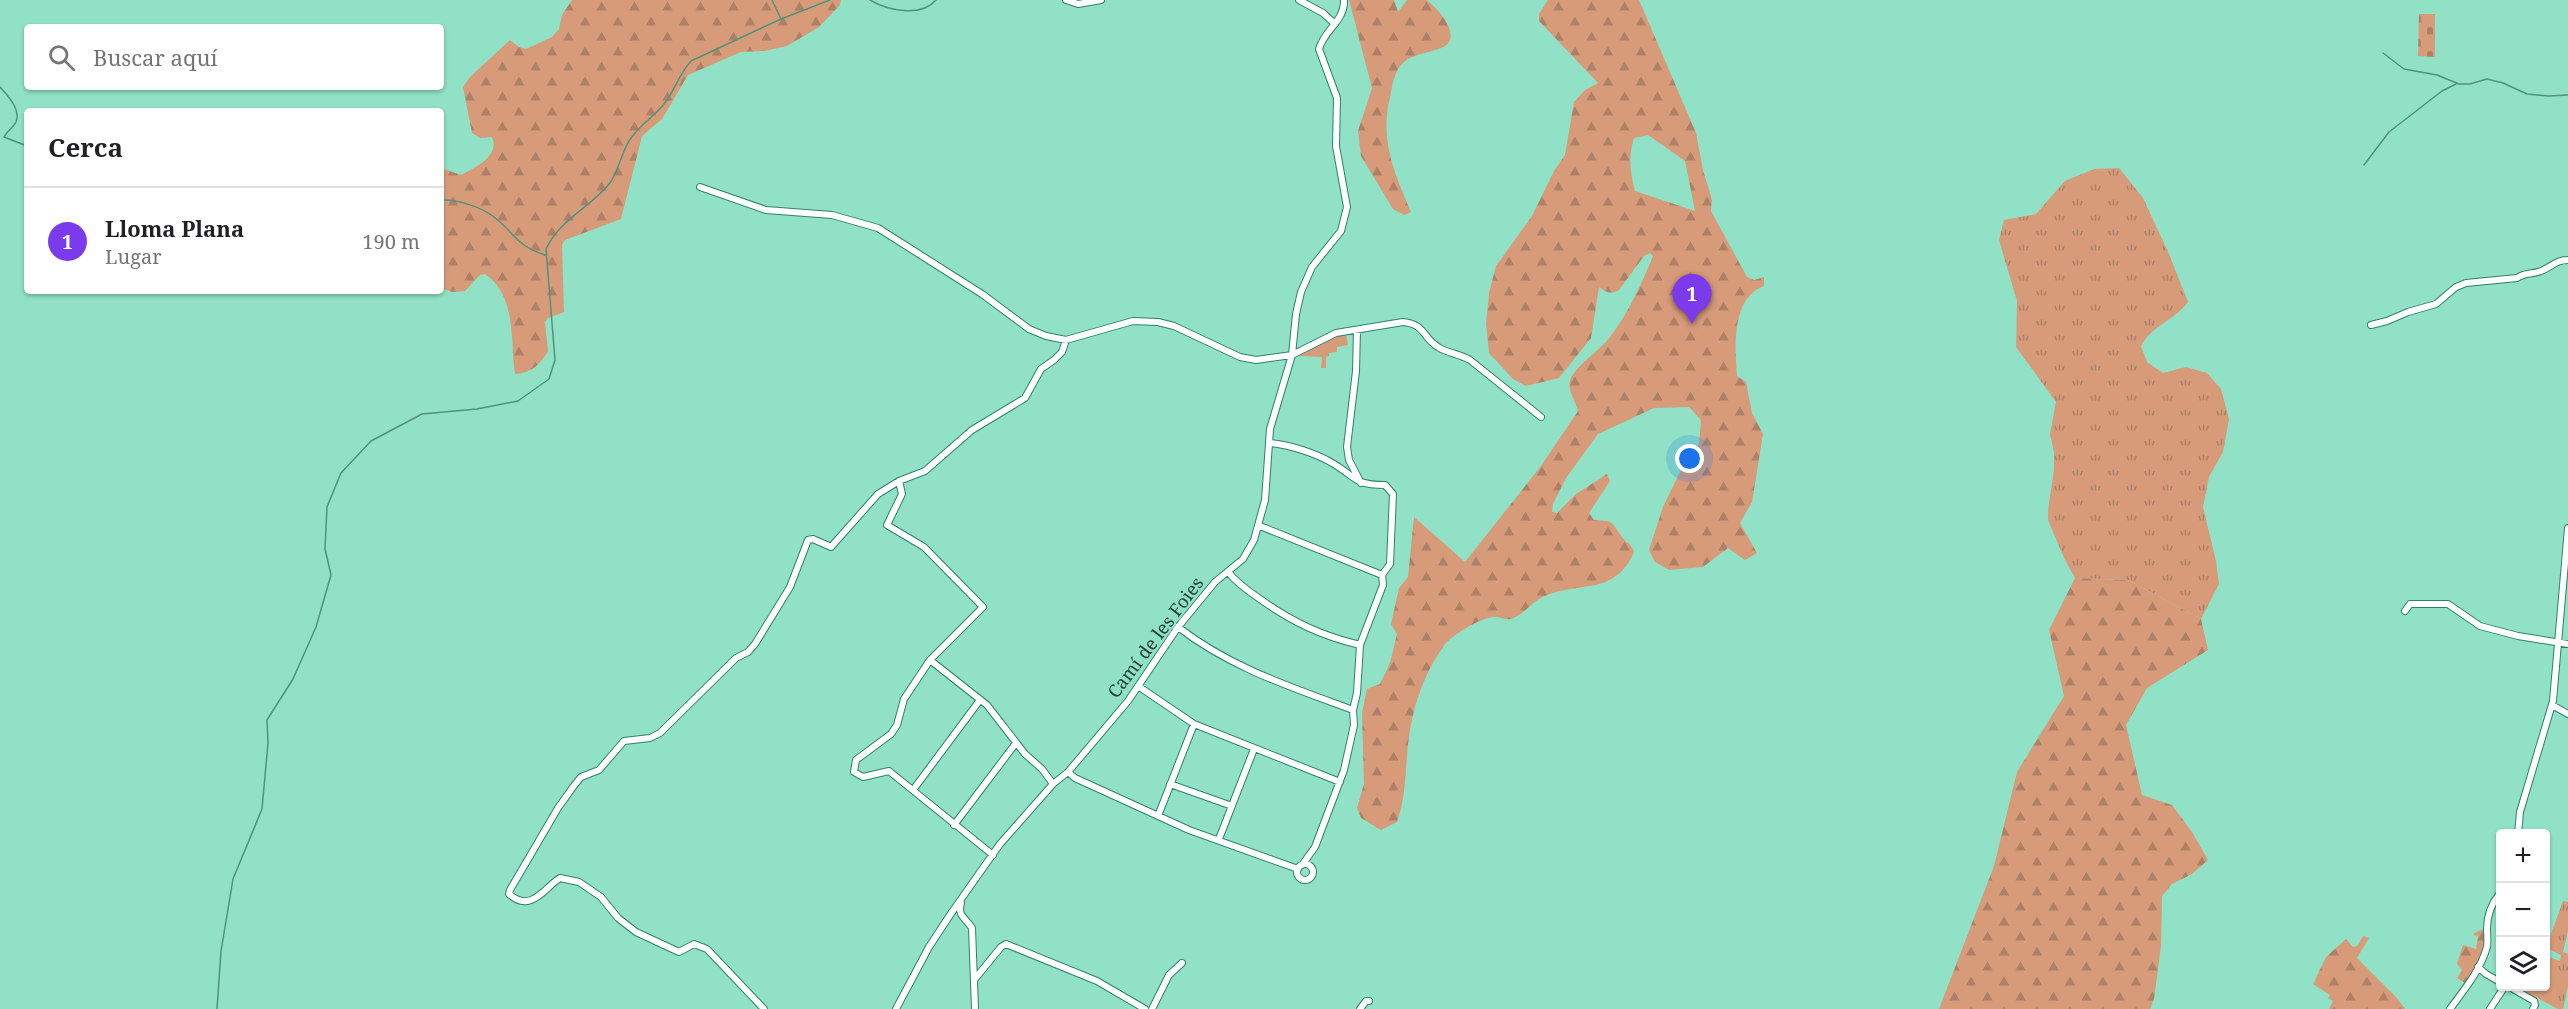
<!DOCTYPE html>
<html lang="es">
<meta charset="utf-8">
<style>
body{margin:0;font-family:"Noto Serif",serif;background:#f2f2f2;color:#202124}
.controls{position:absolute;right:18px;bottom:18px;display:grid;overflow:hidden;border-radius:6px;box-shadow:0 2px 4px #0004}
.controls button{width:54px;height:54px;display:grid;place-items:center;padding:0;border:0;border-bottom:2px solid #e0e0e0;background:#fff;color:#202124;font:30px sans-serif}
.you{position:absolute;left:1690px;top:459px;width:21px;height:21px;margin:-15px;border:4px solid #fff;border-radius:50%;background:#1a73e8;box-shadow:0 0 0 9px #1a73e833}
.badge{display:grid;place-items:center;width:39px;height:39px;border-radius:50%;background:#7c3aed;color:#fff;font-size:20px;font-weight:700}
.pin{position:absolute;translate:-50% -50px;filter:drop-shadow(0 2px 3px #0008)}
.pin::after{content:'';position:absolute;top:32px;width:21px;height:18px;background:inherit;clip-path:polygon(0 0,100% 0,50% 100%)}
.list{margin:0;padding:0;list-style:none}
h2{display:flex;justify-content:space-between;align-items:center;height:78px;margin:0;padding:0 24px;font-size:26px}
h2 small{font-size:20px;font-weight:400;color:#757577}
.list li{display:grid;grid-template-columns:39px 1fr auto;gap:18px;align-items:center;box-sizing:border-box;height:108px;padding:0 24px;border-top:2px solid #e0e0e0}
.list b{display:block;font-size:22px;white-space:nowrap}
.list p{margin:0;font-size:20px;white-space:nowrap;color:#757577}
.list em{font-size:20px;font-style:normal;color:#757577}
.icon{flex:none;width:33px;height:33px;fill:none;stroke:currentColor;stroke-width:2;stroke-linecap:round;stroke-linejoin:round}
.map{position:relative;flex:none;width:2568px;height:1009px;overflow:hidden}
.search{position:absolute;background:#fff;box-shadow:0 2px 4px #0004;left:24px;top:24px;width:420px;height:66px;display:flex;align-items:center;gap:15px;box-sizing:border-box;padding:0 21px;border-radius:6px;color:#757577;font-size:22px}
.panel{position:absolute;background:#fff;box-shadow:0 2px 4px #0004;left:24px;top:108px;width:420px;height:186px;border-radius:6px}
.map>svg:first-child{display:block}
.grass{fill:url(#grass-tufts)}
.forest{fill:url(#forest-firs);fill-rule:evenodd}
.cemetery{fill:url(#cemetery-stones)}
.garden{fill:#d79b7a}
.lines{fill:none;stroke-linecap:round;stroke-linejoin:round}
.stream{stroke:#50937d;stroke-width:1.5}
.street-casing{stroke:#2f826a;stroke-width:8}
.street{stroke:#fff;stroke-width:6}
.labels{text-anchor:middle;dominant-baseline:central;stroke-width:4.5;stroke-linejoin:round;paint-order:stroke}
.street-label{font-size:18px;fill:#204237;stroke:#90e1c5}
</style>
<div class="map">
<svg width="2568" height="1009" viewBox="0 0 2568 1009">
<defs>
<pattern id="grass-tufts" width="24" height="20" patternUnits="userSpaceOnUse" patternTransform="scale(1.5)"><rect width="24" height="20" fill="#d79b7a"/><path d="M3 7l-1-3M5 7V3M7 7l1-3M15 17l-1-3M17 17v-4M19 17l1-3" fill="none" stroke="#ae8065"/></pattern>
<pattern id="forest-firs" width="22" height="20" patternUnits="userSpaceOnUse" patternTransform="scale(1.5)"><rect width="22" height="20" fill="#d79b7a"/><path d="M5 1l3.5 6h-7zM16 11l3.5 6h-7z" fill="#ae8065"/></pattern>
<pattern id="cemetery-stones" width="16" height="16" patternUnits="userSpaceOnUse" patternTransform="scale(1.5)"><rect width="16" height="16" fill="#d79b7a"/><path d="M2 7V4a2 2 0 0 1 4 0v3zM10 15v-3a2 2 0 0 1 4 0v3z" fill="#ae8065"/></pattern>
</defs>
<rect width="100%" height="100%" fill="#90e1c5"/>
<path class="grass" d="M2119 168 2143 198 2169 254 2188 302C2174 321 2152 325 2141 346L2147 362 2163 373 2186 367 2207 373 2221 389 2229 419 2223 452 2209 477 2203 507 2216 561 2219 584 2201 619 2128 580 2075 578 2065 560 2048 520V510L2054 470V452L2050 434 2056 402 2016 347 2017 301 1999 240 2004 220 2036 214 2065 181 2094 169Z
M2563 901 2568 902V931L2563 952 2568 954V986L2563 1009H2558L2516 987 2546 986V956L2560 961 2561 955 2546 948Z"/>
<path class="forest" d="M572 0H841L840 5 819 27 787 46 764 51 741 52 688 75 662 119 642 136 621 219 565 240 562 245 564 312 548 318 545 322 548 351C540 365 531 373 515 374 510 340 517 296 485 274L480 275 465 291 452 292 441 288V168L461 175C475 167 500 157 492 137L480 138 472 133 463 87 470 77 510 40 519 47 526 49 552 37 559 29 562 15Z
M1349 0H1394L1398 12 1407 0H1426C1436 6 1457 30 1449 42 1442 53 1415 51 1403 63 1395 71 1393 81 1391 92 1379 139 1393 170 1411 212L1404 215 1393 209 1361 156 1358 131 1372 88Z
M1548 0H1639L1696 133 1703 170 1712 200 1711 211 1747 277 1754 280 1764 277V286C1731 298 1735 347 1737 376L1746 382 1752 413 1763 434 1752 502 1740 523 1757 553 1745 560 1728 548 1703 567 1669 570 1655 562 1649 550 1663 507 1679 474 1699 444 1701 420 1689 407 1654 408 1598 434 1566 478 1553 504 1552 512 1557 513 1576 494 1607 474 1610 481 1589 513 1594 520C1615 521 1611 522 1622 537 1626 543 1632 544 1634 552 1615 596 1580 581 1545 596 1532 601 1524 615 1511 619 1505 620 1503 618 1498 617 1484 615 1450 636 1443 647 1422 677 1412 710 1408 745 1405 772 1406 797 1397 822L1381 830 1361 818 1357 808 1364 784 1362 713 1367 689 1380 684 1390 663 1397 634 1391 624 1399 588 1408 577 1414 517 1465 562 1541 466 1578 411C1576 402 1567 389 1570 381 1573 367 1600 351 1610 337 1629 312 1641 285 1653 256L1650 253 1644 256 1619 290C1610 295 1606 292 1599 287L1591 338 1559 378 1526 386 1513 379 1489 353 1486 324 1489 293 1496 266 1532 216 1554 171 1565 155 1574 102 1585 90 1598 83 1539 21V14ZM1648 135 1685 161 1695 211 1635 191C1630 172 1628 157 1634 138Z
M2075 578 2128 580 2201 619 2208 650 2147 688 2126 725 2142 795 2172 805 2192 832 2208 860 2192 874 2172 884 2162 896 2161 946 2154 999 2150 1009H1939L1994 866 2017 772 2064 696 2049 630Z
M2484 929C2486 951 2478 966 2465 983L2457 978 2462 970 2457 964 2463 945 2476 949 2478 936 2474 935V933Z
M2363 936 2369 938 2357 958 2397 998 2405 1009H2329L2333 1001 2328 998 2330 995 2313 984 2326 957 2346 939 2353 947 2357 946Z"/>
<path class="cemetery" d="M2419 14H2435V57L2418 56Z"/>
<path class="garden" d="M1346 333 1348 345 1337 347V352L1329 353V356L1326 357V368H1321L1322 357 1300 356V354L1334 336Z"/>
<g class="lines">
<path class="stream" d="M870 0C887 10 921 18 936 0
M781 19 830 0
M2383 53 2404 69 2437 75 2459 84H2470L2487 79 2503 83 2527 94 2548 96 2568 95
M0 87C7 95 21 109 16 122 13 128 7 131 4 137L27 146
M2364 165 2389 132 2442 91 2456 84
M441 200C457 199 481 207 494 217 515 233 516 246 545 255
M217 1009 221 951 233 879 262 809 268 743 267 720 293 679 316 627 331 575 325 549 327 507 341 473 371 441 422 414 477 409 518 401 549 379 555 360 546 249C560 219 591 207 610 183 619 170 621 154 629 141 638 126 654 117 664 104 675 90 679 74 691 61L781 19 772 0"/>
<defs>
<path id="street" d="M1066 0 1078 4 1101 0
M1299 0 1323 13 1335 24
M700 187 766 210 832 215 878 228 982 294 1029 329 1046 336 1066 340 1133 321 1158 322 1174 326 1240 357 1256 360 1292 355 1336 333 1403 322C1425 324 1422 337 1438 347 1447 353 1460 354 1470 360L1541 417
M2371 325 2387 321 2408 312 2436 304 2456 287 2466 283 2517 278C2526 272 2531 275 2541 271 2552 267 2555 260 2568 260
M1357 330 1356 371 1347 447 1349 460 1361 483
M1270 443C1290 445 1316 453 1334 464 1357 478 1354 485 1385 485L1393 494 1390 564 1382 575 1383 585 1360 645 1357 693 1353 710 1354 725 1344 770 1315 847 1302 865
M899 481 902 494 887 525 924 547 983 607 930 660 904 699 897 725 891 734 856 760 854 772 863 777 889 771 993 855
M1260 526 1382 575
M1228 572C1237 583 1248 591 1260 599 1292 622 1322 636 1360 645
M2405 611 2410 604H2448L2480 626 2518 636 2568 644
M1178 627C1231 668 1291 687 1353 710
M930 660 987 705 1025 754 1042 769 1053 784
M1138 686 1194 724 1340 782
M2552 705 2568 714
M1068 772 1075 778 1189 830 1298 869
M1170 784 1232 806
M913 790 980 700
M1158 816 1194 724
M954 825 1016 743
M2518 834 2520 812 2553 701 2568 528
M1219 839 1254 749
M1297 872a8 8 0 1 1 16 0a8 8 0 1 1-16 0Z
M961 903C957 916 966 918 972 928L975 1009
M2478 967 2486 974 2500 982
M974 980 1001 947 1006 944 1097 981 1145 1009
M2508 986 2534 1001 2535 1005 2533 1009
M764 1009 707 949 694 944 679 952 636 932 618 918 601 897 579 882 560 878C545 887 531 914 509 894L510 890 558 808 573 787 581 777 599 770 624 741 650 738 660 733 736 658 748 652 755 644 790 587 808 540 813 539 831 547 878 494 899 481 925 471 972 430 1025 398 1041 369 1054 360 1062 352 1066 340
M896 1009 929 947 952 912 1000 844 1053 784 1068 772 1128 701 1178 627 1215 582 1243 559 1254 540 1265 500 1270 429 1292 355 1296 314 1301 292 1312 267 1341 231 1347 207 1336 146 1337 98 1319 49C1324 30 1345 21 1344 0
M1152 1009 1169 975 1182 963
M1360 1009 1366 1001H1369
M2450 1009C2464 990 2480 971 2487 947 2488 941 2487 935 2487 928 2487 915 2492 903 2500 893
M2490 1009 2505 986"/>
</defs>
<use href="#street" class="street-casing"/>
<use href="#street" class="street"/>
</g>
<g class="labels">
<g class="street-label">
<text transform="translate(1155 637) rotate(-53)">Camí de les Foies</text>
</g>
</g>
</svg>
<div class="controls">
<button>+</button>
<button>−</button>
<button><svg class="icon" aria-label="layers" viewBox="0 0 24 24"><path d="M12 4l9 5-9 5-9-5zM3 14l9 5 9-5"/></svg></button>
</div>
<div class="you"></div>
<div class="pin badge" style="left:1692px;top:324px">1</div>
<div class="search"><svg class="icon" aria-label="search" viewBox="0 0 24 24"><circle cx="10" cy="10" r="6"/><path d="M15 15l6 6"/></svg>Buscar aquí</div>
<section class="panel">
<h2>Cerca<small></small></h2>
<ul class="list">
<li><span class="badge">1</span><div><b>Lloma Plana</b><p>Lugar</p></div><em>190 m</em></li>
</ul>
</section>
</div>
